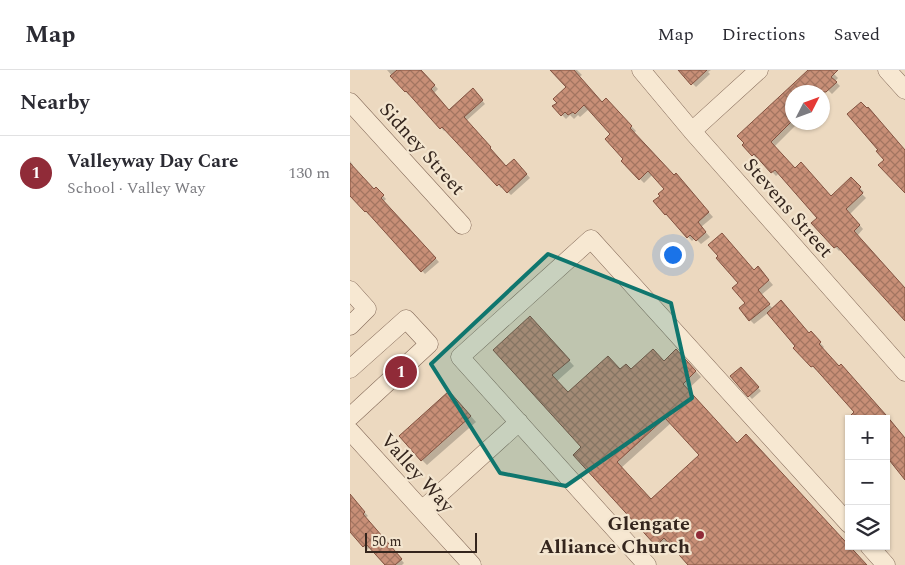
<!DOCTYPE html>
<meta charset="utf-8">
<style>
body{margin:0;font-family:Spectral,serif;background:#f7f7f7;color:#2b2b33}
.controls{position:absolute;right:15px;bottom:15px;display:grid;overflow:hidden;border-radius:0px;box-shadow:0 1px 4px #0004}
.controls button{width:45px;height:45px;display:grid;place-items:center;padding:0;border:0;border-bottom:1px solid #e1e1e2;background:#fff;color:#2b2b33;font:25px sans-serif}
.compass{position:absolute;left:435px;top:15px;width:45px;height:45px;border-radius:50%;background:#fff;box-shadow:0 1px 4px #0004;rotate:48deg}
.scale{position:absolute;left:15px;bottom:12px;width:112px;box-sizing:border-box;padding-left:5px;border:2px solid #34251d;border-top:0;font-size:14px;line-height:18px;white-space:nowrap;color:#34251d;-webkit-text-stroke:4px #f3e5cf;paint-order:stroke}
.you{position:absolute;left:322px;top:184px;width:18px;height:18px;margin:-12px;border:4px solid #fff;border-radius:50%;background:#1a73e8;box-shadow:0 0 0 8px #1a73e833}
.badge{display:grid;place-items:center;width:32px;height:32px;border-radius:50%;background:#902b38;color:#fff;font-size:16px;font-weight:700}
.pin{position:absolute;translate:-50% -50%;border:2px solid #fff;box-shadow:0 1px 5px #0006}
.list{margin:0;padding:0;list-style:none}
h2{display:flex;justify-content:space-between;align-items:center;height:65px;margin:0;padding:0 20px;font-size:21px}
h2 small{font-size:16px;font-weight:400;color:#7c7c81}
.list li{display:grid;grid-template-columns:32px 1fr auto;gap:15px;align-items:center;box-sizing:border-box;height:75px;padding:0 20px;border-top:1px solid #e1e1e2}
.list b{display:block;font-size:19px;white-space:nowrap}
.list p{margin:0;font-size:16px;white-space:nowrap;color:#7c7c81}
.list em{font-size:16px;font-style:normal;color:#7c7c81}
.icon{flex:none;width:28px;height:28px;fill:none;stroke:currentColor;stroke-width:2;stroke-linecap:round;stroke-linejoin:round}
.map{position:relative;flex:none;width:555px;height:495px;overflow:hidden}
header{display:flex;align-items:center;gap:30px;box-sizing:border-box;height:70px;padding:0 25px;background:#fff;border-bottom:1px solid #e1e1e2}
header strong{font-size:24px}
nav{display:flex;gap:28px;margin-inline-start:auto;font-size:18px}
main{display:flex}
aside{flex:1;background:#fff}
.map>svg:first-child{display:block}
.shadow{fill:#0003;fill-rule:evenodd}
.building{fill:url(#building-cross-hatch);stroke:#825240;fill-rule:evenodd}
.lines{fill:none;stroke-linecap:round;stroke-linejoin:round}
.minor-casing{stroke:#846a59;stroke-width:19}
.minor{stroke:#f7e8d2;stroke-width:18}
.marked{fill:#0f766e;fill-opacity:0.2;stroke:#0f766e;stroke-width:4;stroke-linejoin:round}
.poi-dot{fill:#902b38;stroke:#f3e5cf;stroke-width:2}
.labels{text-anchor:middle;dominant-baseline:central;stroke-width:4.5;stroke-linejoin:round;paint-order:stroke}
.street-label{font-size:20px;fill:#34251d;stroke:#f3e5cf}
.poi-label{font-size:20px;font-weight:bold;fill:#34251d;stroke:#f3e5cf;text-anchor:end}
</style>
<header>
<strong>Map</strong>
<nav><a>Map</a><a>Directions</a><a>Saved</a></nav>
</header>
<main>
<aside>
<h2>Nearby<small></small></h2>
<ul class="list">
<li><span class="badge">1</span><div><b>Valleyway Day Care</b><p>School · Valley Way</p></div><em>130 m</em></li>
</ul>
</aside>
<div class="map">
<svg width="555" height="495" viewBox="0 0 555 495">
<defs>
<pattern id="building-cross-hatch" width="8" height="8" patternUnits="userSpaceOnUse" patternTransform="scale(1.25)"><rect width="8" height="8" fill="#c88f77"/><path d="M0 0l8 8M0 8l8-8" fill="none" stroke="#a37561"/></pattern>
</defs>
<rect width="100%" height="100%" fill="#ecd9c0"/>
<path class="shadow" d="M37 0H70L88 19 83 24 99 41 126 23 135 34 116 51 143 81 142 82 156 98 164 90 180 108 161 125 153 117 151 118 96 60 94 61 60 24 59 25 56 22Z
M201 0H227L232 5 229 7 252 34 256 30 286 61 284 63 324 107 346 128 363 147 351 157 360 167 351 174 345 168 342 171 316 144 305 131 312 126 316 119 303 104 294 113 290 109 275 89 262 65 239 39 230 47 228 45 224 49 220 45 216 49 212 45 208 33 218 18Z
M329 0H361L358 2 360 4 346 17Z
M459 0H480L488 8 485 11 490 16 482 24 476 18 472 22H442V52H449L424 77 445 100 481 128 501 109 514 122 512 124 516 128 500 144 513 159 507 166 555 220V249L492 179 489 181 463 153 469 148 429 103 426 106 409 88 407 89 394 75Z
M0 91 3 95 2 96 24 121 26 118 36 129 33 132 89 192 75 204 20 144 19 145 0 124Z
M404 201 412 202 423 215 411 225 423 239 460 264 461 263 474 277 472 279 555 369V408L536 349H499V351L498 350 506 342 467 299 466 300 445 278 447 276 418 243 404 254 400 250 396 233Z
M185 253 224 296 207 311 218 324 270 301 281 300 314 292 332 286 351 307 337 320 387 374 515 495H340L320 473 312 480 307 475 233 377 145 280ZM321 353 351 385 301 430 271 398Z
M391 298 411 321 402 329 382 307Z
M105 328 126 352 77 395 72 390Z
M8 435 18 446 15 448 54 493 52 495H36L20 477 17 480 0 461V436Z"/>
<path class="building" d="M47 0H71L85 15 81 19 99 40 123 18 133 30 114 47 141 77 140 78 156 96 164 89 177 104 157 123 149 114 147 116 92 57 90 59 56 21 55 22 40 6Z
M200 0H224L252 32 256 28 282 56 280 58 324 105 326 103 359 142 348 152 356 162 346 171 340 165 337 168 316 144 315 145 303 131 310 126 308 124 314 119 298 101 289 110 271 91 273 89 255 69 260 64 234 35 225 44 223 42 218 45 215 42 211 46 202 36 207 33 203 29 216 17Z
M328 0H357L341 15Z
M458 0H488L481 7 487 12 476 22H442V51L421 72 445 98 451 92 481 126 501 107 511 117 509 119 513 123 496 139 510 155 504 161 555 218V251L487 176 484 178 461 153 467 148 425 100 421 103 404 84 402 86 392 75 394 73 387 66Z
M511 32 517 38 518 37 555 80V123L528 95 534 90 526 81 528 80 497 44Z
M0 93 24 119 26 117 34 125 31 128 86 188 71 202 16 141 15 142 0 126Z
M372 163 404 200 408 196 419 210 408 220 420 234 399 251 389 238 395 233 382 218 388 213 366 188 368 186 358 175Z
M431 230 459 263 461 261 471 272 469 274 489 296 491 294 536 345 555 368V410L536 386V349H497L504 342 463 296 461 297 443 278 445 276 417 243Z
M180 246 220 290 202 305 218 322 258 286 270 299 276 294 281 299 303 279 314 291 326 279 346 301 333 314 387 373 396 364 517 495H338L314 468 306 476 223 385 231 377 143 280ZM315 348 349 385 301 429 267 392Z
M391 297 409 317 398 327 380 306Z
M99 321 121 346 71 391 49 366Z
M0 424 15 442 13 444 52 489 45 495H35L16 474 13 477 0 462Z"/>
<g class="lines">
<defs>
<path id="minor" d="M291 0 342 61 555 302
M537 0 555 20
M0 32 112 155
M342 61 409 0
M0 220 17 239 0 256
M0 299 56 249 79 274 0 347
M0 361 122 495
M72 440 169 352
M519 476 536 495
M297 495 110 287 241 169 499 454"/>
</defs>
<use href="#minor" class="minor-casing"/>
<use href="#minor" class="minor"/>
</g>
<path class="marked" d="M198 184 321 233 342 328 216 416 150 403 81 294Z"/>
<circle class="poi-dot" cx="350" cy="465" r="5"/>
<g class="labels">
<g class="street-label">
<text transform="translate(72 79) rotate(48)">Sidney Street</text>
<text transform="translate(438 138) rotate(49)">Stevens Street</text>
<text transform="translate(67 403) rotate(48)">Valley Way</text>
</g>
<g class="poi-label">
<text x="340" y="454">Glengate<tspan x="340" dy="23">Alliance Church</tspan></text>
</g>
</g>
</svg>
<div class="controls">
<button>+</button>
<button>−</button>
<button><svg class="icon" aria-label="layers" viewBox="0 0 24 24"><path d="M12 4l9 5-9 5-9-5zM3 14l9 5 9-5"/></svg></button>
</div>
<svg class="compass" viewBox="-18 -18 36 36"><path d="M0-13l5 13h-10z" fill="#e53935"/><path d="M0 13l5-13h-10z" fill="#7c7c81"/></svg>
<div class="scale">50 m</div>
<div class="you"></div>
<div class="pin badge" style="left:51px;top:302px">1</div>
</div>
</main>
